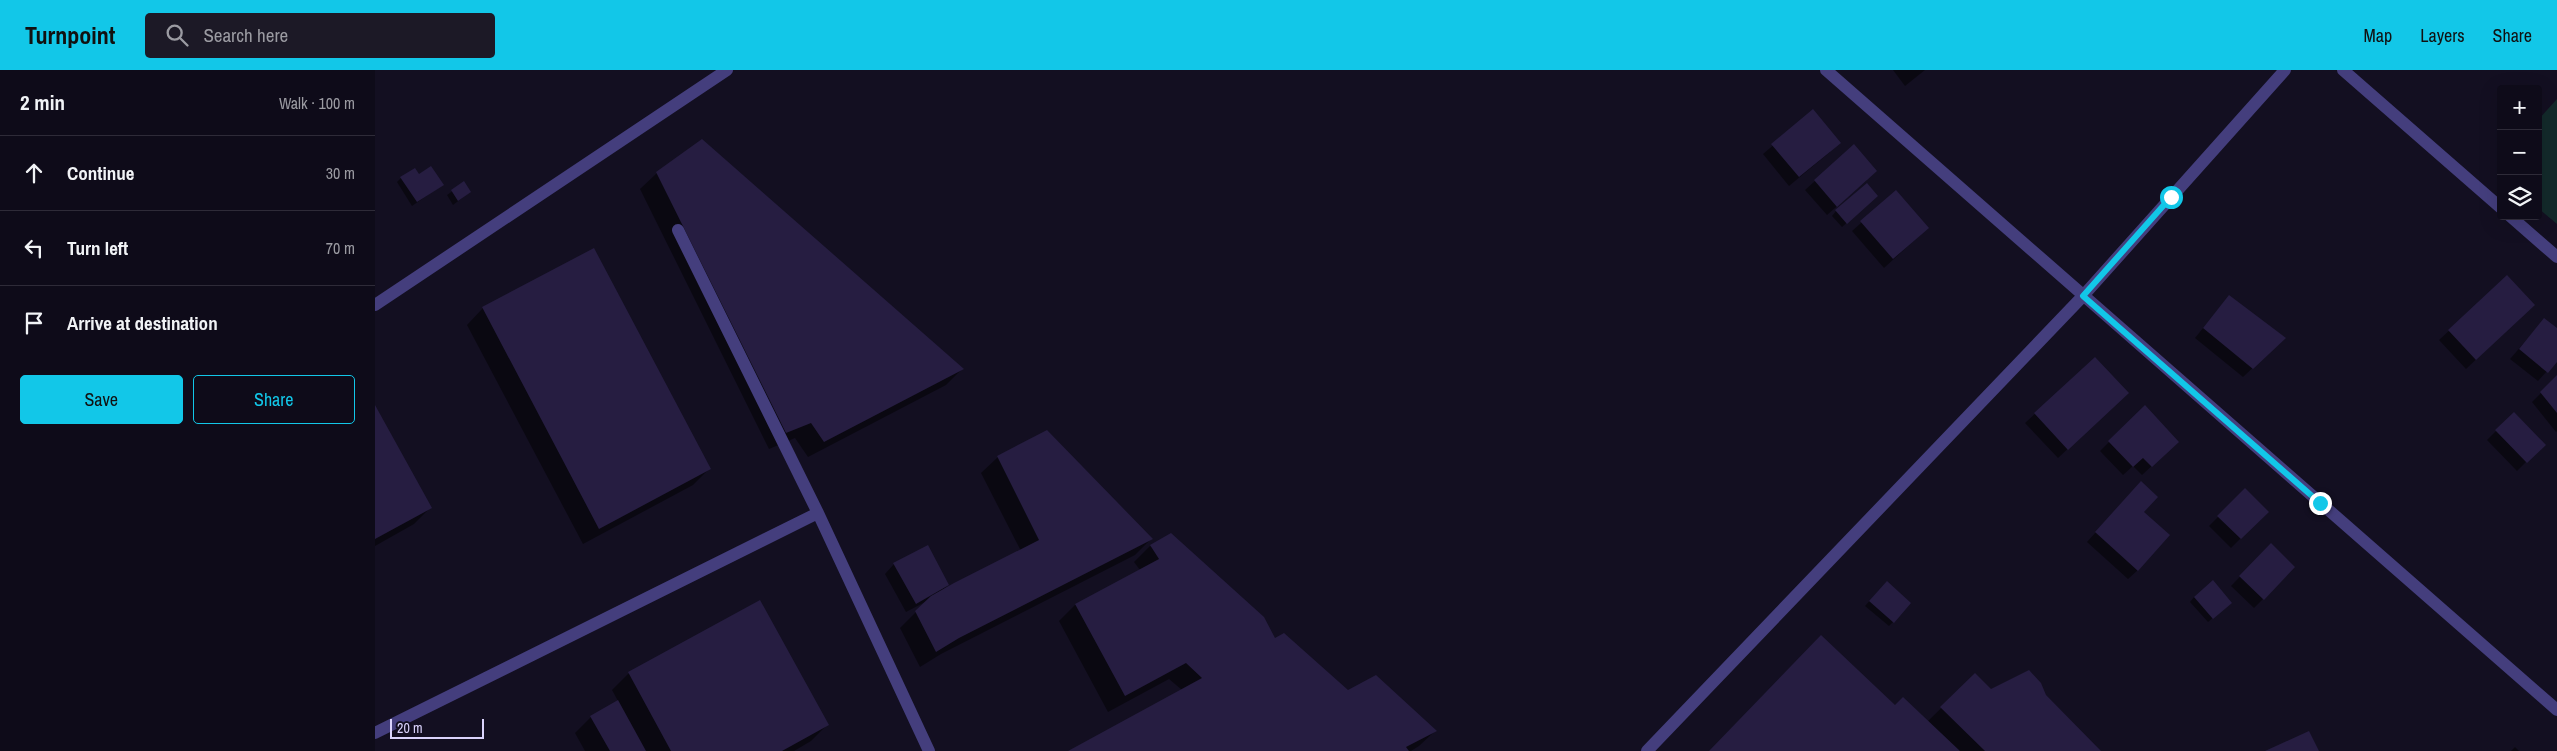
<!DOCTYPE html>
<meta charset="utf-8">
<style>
body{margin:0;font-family:"Archivo Narrow",sans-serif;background:#1c1926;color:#f1f3f6}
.controls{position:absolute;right:15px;top:15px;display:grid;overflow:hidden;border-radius:5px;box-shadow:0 5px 20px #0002}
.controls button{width:45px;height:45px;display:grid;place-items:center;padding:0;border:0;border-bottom:1px solid #2e2b38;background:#0e0b19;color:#f1f3f6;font:25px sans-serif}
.scale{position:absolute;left:15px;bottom:12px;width:94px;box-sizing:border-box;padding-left:5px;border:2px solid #dad3fc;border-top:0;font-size:14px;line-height:18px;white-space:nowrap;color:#dad3fc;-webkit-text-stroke:4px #130f21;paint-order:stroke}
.stop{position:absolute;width:15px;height:15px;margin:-11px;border:4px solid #12c7e8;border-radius:50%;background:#fff}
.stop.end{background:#12c7e8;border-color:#fff;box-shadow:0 1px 5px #0008}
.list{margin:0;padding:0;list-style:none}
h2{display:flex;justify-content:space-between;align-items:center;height:65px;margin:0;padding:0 20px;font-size:21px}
h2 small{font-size:16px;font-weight:400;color:#9b9ba2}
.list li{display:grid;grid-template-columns:32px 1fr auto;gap:15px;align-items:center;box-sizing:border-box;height:75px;padding:0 20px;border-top:1px solid #2e2b38}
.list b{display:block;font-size:19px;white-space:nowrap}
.list em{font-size:16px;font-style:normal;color:#9b9ba2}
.actions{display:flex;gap:10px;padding:15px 20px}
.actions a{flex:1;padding:11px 0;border:1px solid #12c7e8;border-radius:5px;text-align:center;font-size:18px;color:#12c7e8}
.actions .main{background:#12c7e8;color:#111}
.icon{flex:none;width:28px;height:28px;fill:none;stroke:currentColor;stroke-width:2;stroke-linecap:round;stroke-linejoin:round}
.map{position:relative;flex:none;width:2182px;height:681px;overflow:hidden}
header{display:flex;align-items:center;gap:30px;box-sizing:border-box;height:70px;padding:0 25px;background:#12c7e8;color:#111}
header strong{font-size:24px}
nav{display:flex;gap:28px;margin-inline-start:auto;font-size:18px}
.search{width:350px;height:45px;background:#1c1926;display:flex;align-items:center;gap:12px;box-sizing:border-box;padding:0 18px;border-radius:5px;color:#9b9ba2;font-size:19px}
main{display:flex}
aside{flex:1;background:#0e0b19}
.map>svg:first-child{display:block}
.green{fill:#132a2b}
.shadow{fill:#0007}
.building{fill:#261d41}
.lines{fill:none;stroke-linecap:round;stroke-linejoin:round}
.minor{stroke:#443e7d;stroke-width:12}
.route{stroke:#12c7e8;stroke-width:6}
</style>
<header>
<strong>Turnpoint</strong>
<div class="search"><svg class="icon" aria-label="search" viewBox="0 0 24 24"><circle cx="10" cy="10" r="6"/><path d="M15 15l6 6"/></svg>Search here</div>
<nav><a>Map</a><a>Layers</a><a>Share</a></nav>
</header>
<main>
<aside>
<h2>2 min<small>Walk · 100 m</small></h2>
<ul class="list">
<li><svg class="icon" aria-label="ahead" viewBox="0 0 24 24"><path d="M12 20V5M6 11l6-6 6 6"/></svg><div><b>Continue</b></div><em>30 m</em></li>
<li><svg class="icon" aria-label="left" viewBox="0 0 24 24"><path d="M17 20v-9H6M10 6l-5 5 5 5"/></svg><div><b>Turn left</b></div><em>70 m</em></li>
<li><svg class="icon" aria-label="arrive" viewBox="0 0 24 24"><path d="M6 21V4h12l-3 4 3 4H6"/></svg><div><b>Arrive at destination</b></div></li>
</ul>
<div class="actions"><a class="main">Save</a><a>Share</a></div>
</aside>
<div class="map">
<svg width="2182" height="681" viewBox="0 0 2182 681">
<rect width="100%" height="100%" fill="#130f21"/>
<path class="green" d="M2182 29V154L2163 138V50Z"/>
<path class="shadow" d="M1518 0H1550L1530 16Z
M1438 41 1455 82 1414 116 1388 84Z
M1479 76 1492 110 1452 145 1430 120Z
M282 103 587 299 571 315 433 387 420 368 394 379 265 119Z
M43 105 67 115 37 136 22 112 26 108Z
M89 113 95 122 78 135 72 125Z
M1521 122 1543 167 1509 198 1477 161Z
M1497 130 1467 157 1457 146 1461 141Z
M2132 207 2149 244 2091 299 2064 270Z
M1854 226 1900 277 1868 307 1820 268Z
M108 238 334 399 318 415 208 474 92 255Z
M2169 250 2182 260V290L2163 311 2135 289Z
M1720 288 1743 332 1683 388 1650 353Z
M2182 307V361L2181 362 2157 332Z
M0 337 55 438 39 454 0 476Z
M2139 343 2169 374 2142 401 2112 370Z
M672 362 776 469 760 485 566 584 545 597 525 558 552 531 531 542 510 504 519 494 573 515 566 522 646 481 606 403 623 387Z
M1734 372 1793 381 1767 405 1758 396 1748 405 1725 381Z
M1870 420 1892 442 1856 478 1834 456Z
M1757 422 1763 500 1753 509 1712 472Z
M775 476 972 622 1060 661 1044 676 1036 681H695L807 620 794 609 733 642 684 551 700 535 765 500 759 492Z
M1887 484 1888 529 1879 538 1856 516Z
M1507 517 1518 552 1514 556 1490 536Z
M1819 527 1851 537 1833 552 1815 532Z
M384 531 452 655 436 671 419 681H210L200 663 216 647 243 631 237 620 253 604Z
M1600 605 1616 620 1670 625 1724 681H1335L1519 637 1552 652Z
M2140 677 2144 681H2136Z"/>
<path class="building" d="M1438 39 1466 73 1424 107 1396 74Z
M327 69 589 299 449 372 436 353 411 363 281 102Z
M1479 74 1502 101 1462 137 1439 110Z
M56 96 69 115 42 132 25 107 40 98 44 104Z
M89 111 96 122 83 131 76 120Z
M1492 113 1503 126 1472 154 1460 140Z
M1521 120 1554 158 1518 189 1485 151Z
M219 178 336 399 224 459 107 237Z
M2132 205 2160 235 2101 290 2073 260Z
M1854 225 1911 268 1878 299 1828 258Z
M2169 248 2182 258V292L2173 303 2144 279Z
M1720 287 1754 323 1693 380 1659 343Z
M2182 305V343L2165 322Z
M0 335 57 438 0 469Z
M1770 335 1804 372 1777 397 1768 388 1758 397 1733 371Z
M2139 342 2171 375 2152 393 2120 360Z
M672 360 778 469 584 568 561 582 540 541 556 526 579 513 664 470 622 386Z
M1766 411 1783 427 1769 442 1795 465 1763 501 1720 462Z
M1870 418 1894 442 1866 469 1842 446Z
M796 463 889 547 900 568 909 563 973 620 1001 605 1062 661 1031 677 1034 681H693L827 608 811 593 750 626 700 534 784 489 775 475Z
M1896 473 1920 497 1889 530 1864 506Z
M553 475 574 515 541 534 518 493Z
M1838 510 1857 533 1838 549 1819 527Z
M1512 511 1536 533 1519 553 1494 531Z
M385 530 454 655 407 681H296L253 602Z
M1446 565 1520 635 1528 627 1585 681H1334Z
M1654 600 1666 613 1671 625 1726 681H1610L1565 637 1600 603 1616 619Z
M243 630 271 681H235L215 646Z
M1934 661 1944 681H1890Z"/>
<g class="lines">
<path class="minor" d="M1451 0 2182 640
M1968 0 2126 138
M2135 146 2182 187
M303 160 443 443 554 681
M0 235 352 0
M0 663 443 443
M1272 681 1708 226 1910 0"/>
</g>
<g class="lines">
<path class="route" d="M1796 127 1708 226 1945 433"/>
</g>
</svg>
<div class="controls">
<button>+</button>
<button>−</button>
<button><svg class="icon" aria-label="layers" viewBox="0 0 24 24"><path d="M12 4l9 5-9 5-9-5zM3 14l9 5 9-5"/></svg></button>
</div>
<div class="scale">20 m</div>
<div class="stop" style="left:1796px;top:127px"></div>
<div class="stop end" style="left:1945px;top:433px"></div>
</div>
</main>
